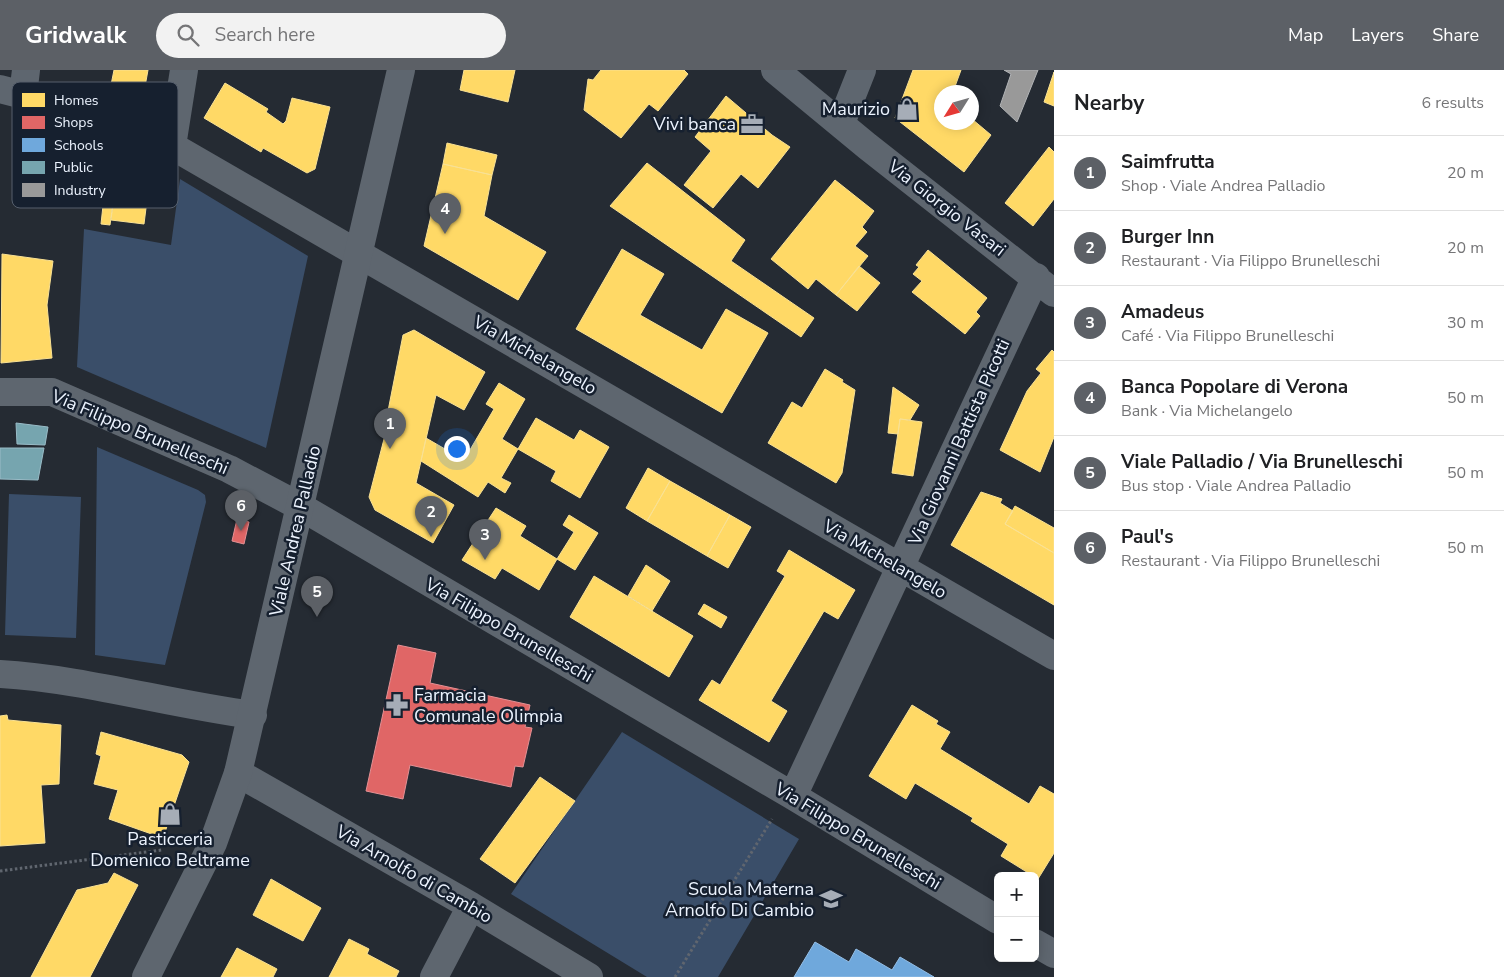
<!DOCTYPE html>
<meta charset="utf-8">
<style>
body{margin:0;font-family:"Nunito Sans",sans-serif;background:#f2f2f2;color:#202124}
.controls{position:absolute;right:15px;bottom:15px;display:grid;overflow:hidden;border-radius:8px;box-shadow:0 2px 12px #0003}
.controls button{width:45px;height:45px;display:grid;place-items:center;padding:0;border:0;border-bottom:1px solid #e0e0e0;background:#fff;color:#202124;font:25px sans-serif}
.compass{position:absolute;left:934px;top:15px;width:45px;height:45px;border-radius:50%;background:#fff;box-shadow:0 2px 12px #0003;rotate:233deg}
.you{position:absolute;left:456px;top:378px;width:18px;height:18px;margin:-12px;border:4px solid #fff;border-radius:50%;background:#1a73e8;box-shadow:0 0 0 8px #1a73e833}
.badge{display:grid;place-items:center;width:32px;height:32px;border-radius:50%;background:#5c6066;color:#fff;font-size:16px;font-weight:700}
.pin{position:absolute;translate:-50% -41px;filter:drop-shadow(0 1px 2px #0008)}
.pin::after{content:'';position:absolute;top:26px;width:18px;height:15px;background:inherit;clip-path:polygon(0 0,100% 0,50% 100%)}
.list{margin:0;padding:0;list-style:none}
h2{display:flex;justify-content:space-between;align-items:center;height:65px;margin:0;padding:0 20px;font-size:21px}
h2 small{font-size:16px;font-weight:400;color:#757577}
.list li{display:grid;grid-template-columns:32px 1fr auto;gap:15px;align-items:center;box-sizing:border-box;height:75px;padding:0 20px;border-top:1px solid #e0e0e0}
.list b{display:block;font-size:19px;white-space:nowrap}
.list p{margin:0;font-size:16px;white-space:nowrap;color:#757577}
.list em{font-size:16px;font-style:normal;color:#757577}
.icon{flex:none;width:28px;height:28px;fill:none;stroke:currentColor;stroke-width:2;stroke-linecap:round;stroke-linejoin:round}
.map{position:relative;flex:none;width:1054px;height:907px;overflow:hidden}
header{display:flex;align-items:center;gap:30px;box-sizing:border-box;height:70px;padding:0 25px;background:#5c6066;color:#fff}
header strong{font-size:24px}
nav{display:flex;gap:28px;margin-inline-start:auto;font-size:18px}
.search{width:350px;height:45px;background:#f2f2f2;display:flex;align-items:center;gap:12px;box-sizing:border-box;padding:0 18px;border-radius:28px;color:#757577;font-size:19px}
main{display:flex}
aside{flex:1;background:#fff}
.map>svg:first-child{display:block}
.green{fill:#3a4e69}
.homes{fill:#ffd966;stroke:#f9e194}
.shops{fill:#e06666;stroke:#e49094}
.schools{fill:#6fa8dc;stroke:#94bee6}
.public{fill:#76a5af;stroke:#99bcc7}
.industry{fill:#999;stroke:#b2b4b7}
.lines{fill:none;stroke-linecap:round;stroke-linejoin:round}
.path{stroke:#60666f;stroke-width:3;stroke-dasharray:2.5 2.5;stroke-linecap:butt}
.minor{stroke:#5e666f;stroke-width:28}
.tertiary{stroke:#5e666f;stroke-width:28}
.labels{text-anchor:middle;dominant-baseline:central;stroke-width:5;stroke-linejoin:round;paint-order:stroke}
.poi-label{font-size:18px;fill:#ecf3fe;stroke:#16202f;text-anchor:end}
.street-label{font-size:18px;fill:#ecf3fe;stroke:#16202f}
.key{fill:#16202f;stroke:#565f6d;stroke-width:1}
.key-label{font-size:14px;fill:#ecf3fe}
</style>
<header>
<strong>Gridwalk</strong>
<div class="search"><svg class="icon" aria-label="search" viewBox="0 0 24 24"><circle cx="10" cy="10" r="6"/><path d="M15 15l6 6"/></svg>Search here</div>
<nav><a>Map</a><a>Layers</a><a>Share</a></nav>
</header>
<main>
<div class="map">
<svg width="1054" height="907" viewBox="0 0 1054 907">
<rect width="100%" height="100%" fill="#252b33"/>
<path class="green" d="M180 109 308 186 266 378 77 297 84 159 171 175Z
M97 377 198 420 205 425 206 432 165 595 95 585Z
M9 424 81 427 76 568 5 565Z
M622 662 799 769 718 907H647L511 824Z"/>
<path class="homes" d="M114 0H148L144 22 111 15Z
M464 0H515L508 32 460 20Z
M601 0H684L688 4 658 41 649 34 621 68 584 40 588 9 593 10Z
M913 0H961L953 22H942V52H972V49L991 65 964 102 895 48Z
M1054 2V36L1044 32Z
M225 13 268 39 266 42 283 54 286 51 292 28 330 37 315 99 307 103 263 78 261 82 204 48Z
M726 26 772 65 790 77 758 118 741 104 713 138 684 115 711 81 695 67Z
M447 73 497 85 492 105 443 94Z
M1049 77 1054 82V129L1033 156 1005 133Z
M647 93 745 170 731 191 814 248 801 267 610 136Z
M443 94 492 105 484 146 546 182 518 230 424 176Z
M106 108 116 110 110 155 101 154Z
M116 110 149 114 144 154 111 150Z
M835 110 874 141 862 157 867 162 855 176 868 186 836 225 816 209 808 219 771 189Z
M622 179 664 204 640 245 702 280 726 239 768 263 722 343 576 259Z
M928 180 987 228 976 242 980 246 965 264 912 222 922 211 913 204 919 197 916 195Z
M2 184 53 191 47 235 52 288 1 293Z
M859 196 880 213 857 241 836 225Z
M414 260 485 302 464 340 436 325 416 413 454 435 433 473 375 440 369 427 391 342 388 341 403 265Z
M1052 280 1054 282V367L1040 402 1000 380 1027 321 1041 303 1036 299Z
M825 299 843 310 842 312 855 320 842 403 836 413 768 373 792 332 802 338Z
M499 313 525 329 502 369 518 379 501 408 511 413 505 423 488 412 478 427 421 391 426 368 464 390 494 339 486 334Z
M893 317 919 335 910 350 900 349 898 364 888 363Z
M536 348 574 370 580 360 609 377 580 428 551 411 556 401 518 379Z
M900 349 922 352 913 406 892 403Z
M648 398 670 411 647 451 626 438Z
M670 411 730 445 707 486 647 451Z
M981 422 1002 429 1000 433 1013 441 1005 454 1054 483V535L951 475Z
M1015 436 1054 458V483L1005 454Z
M496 438 526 456 520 466 557 489 539 520 502 498 495 509 462 490Z
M569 445 598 463 575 500 557 489 574 462 563 455Z
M730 445 751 457 728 498 707 486Z
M789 480 855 520 838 549 824 541 771 631 787 641 769 672 699 630 712 610 720 615 785 506 777 501Z
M646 495 670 511 652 541 628 526Z
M594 506 693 566 669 607 570 547Z
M704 534 727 547 721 558 698 544Z
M912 635 938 651 936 654 950 662 940 679 1029 734 1040 716 1054 724V783L1038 809 1001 786 1008 774 971 751 973 748 915 713 906 729 869 706Z
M7 645 8 650 61 655 59 714 41 715 45 773 0 776V646Z
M101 662 182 685 189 692 163 768 109 749 118 720 94 714 101 686 96 684Z
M540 707 575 731 515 813 480 789Z
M114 803 138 815 90 907H31L77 820 108 813Z
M271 809 321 838 303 871 253 845Z
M349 869 369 879 367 884 399 901 396 907H329Z
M237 878 277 899 273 907H221Z"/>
<path class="shops" d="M237 449 249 452 244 474 232 471Z
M398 575 436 583 430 613 530 635 525 657 532 658 523 697 515 696 511 717 410 695 403 729 366 721Z"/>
<path class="schools" d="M815 872 849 892 856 879 892 900 900 887 934 907H794Z"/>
<path class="public" d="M16 353 48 357 45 375 17 374Z
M0 378H44L38 410 0 409Z"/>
<path class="industry" d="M1004 0H1038L1017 52 1000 36 1011 4Z"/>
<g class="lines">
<path class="path" d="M0 801 162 780
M675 907 772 749"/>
<path class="minor" d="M775 0 867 76 1054 223
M0 19 23 25 172 76 1054 586
M23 25 26 0
M841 53 862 0
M172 76 184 0
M0 322H52L229 399 301 437 793 726 998 850
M0 604C85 609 168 634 253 645
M238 703 471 836 589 907
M793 726 1036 207
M1035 873 1054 884
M434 907 471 836"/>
<path class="tertiary" d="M146 907 213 773 238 703 401 0"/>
</g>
<defs>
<symbol id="shop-bare" viewBox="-9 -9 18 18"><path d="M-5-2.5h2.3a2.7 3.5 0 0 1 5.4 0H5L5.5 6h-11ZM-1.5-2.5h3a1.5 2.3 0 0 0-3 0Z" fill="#a6adb7" stroke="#16202f" stroke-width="2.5" paint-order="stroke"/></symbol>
<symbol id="office-bare" viewBox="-9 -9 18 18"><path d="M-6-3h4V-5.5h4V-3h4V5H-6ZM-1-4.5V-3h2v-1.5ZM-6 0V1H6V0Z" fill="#a6adb7" stroke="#16202f" stroke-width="2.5" paint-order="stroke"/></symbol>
<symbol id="pharmacy-bare" viewBox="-9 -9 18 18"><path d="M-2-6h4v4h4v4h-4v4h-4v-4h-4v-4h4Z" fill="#a6adb7" stroke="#16202f" stroke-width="2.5" paint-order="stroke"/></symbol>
<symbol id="school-bare" viewBox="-9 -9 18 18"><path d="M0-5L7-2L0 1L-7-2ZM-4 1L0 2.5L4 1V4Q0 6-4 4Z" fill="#a6adb7" stroke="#16202f" stroke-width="2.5" paint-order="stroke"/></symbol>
</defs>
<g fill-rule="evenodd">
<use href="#shop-bare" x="891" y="23" width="32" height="32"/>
<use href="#office-bare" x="736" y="38" width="32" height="32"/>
<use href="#pharmacy-bare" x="381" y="619" width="32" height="32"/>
<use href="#shop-bare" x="154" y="728" width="32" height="32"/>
<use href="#school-bare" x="815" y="813" width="32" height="32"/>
</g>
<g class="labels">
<g class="poi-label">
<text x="890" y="39">Maurizio</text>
<text x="736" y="54">Vivi banca</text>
<text x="414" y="625" text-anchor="start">Farmacia<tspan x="414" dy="21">Comunale Olimpia</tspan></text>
<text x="170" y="769" text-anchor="middle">Pasticceria<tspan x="170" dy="21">Domenico Beltrame</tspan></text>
<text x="814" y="819">Scuola Materna<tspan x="814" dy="21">Arnolfo Di Cambio</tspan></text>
</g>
<g class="street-label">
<text transform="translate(947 138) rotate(38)">Via Giorgio Vasari</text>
<text transform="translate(535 285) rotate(30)">Via Michelangelo</text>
<text transform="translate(140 362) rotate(23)">Via Filippo Brunelleschi</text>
<text transform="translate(959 372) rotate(-66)">Via Giovanni Battista Picotti</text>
<text transform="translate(295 461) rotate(-77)">Viale Andrea Palladio</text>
<text transform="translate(885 489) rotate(30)">Via Michelangelo</text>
<text transform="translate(509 560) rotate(30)">Via Filippo Brunelleschi</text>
<text transform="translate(858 766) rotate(31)">Via Filippo Brunelleschi</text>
<text transform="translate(414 804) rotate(30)">Via Arnolfo di Cambio</text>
</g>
</g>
<rect x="12" y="12" width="166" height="126" rx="8" class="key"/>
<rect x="22" y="23" width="23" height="14" fill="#ffd966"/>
<rect x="22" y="46" width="23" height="13" fill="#e06666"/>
<rect x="22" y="68" width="23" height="14" fill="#6fa8dc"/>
<rect x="22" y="91" width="23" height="13" fill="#76a5af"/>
<rect x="22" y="113" width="23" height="14" fill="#999"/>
<g class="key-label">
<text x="54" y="35">Homes</text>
<text x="54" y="57">Shops</text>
<text x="54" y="80">Schools</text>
<text x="54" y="102">Public</text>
<text x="54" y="125">Industry</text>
</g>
</svg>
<div class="controls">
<button>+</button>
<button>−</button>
</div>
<svg class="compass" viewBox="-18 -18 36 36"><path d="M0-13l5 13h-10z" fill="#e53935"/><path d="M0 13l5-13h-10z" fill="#757577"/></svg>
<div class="you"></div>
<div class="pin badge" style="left:390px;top:379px">1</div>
<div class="pin badge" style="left:431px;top:467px">2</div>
<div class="pin badge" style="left:485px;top:490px">3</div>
<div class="pin badge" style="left:445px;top:164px">4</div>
<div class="pin badge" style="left:317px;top:547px">5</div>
<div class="pin badge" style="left:241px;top:461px">6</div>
</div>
<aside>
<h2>Nearby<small>6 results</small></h2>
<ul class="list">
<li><span class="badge">1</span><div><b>Saimfrutta</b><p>Shop · Viale Andrea Palladio</p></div><em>20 m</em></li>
<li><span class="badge">2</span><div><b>Burger Inn</b><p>Restaurant · Via Filippo Brunelleschi</p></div><em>20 m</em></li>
<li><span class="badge">3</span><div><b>Amadeus</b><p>Café · Via Filippo Brunelleschi</p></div><em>30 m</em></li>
<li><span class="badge">4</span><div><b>Banca Popolare di Verona</b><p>Bank · Via Michelangelo</p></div><em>50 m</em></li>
<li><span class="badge">5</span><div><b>Viale Palladio / Via Brunelleschi</b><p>Bus stop · Viale Andrea Palladio</p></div><em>50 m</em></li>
<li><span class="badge">6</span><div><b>Paul's</b><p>Restaurant · Via Filippo Brunelleschi</p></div><em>50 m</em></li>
</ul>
</aside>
</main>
